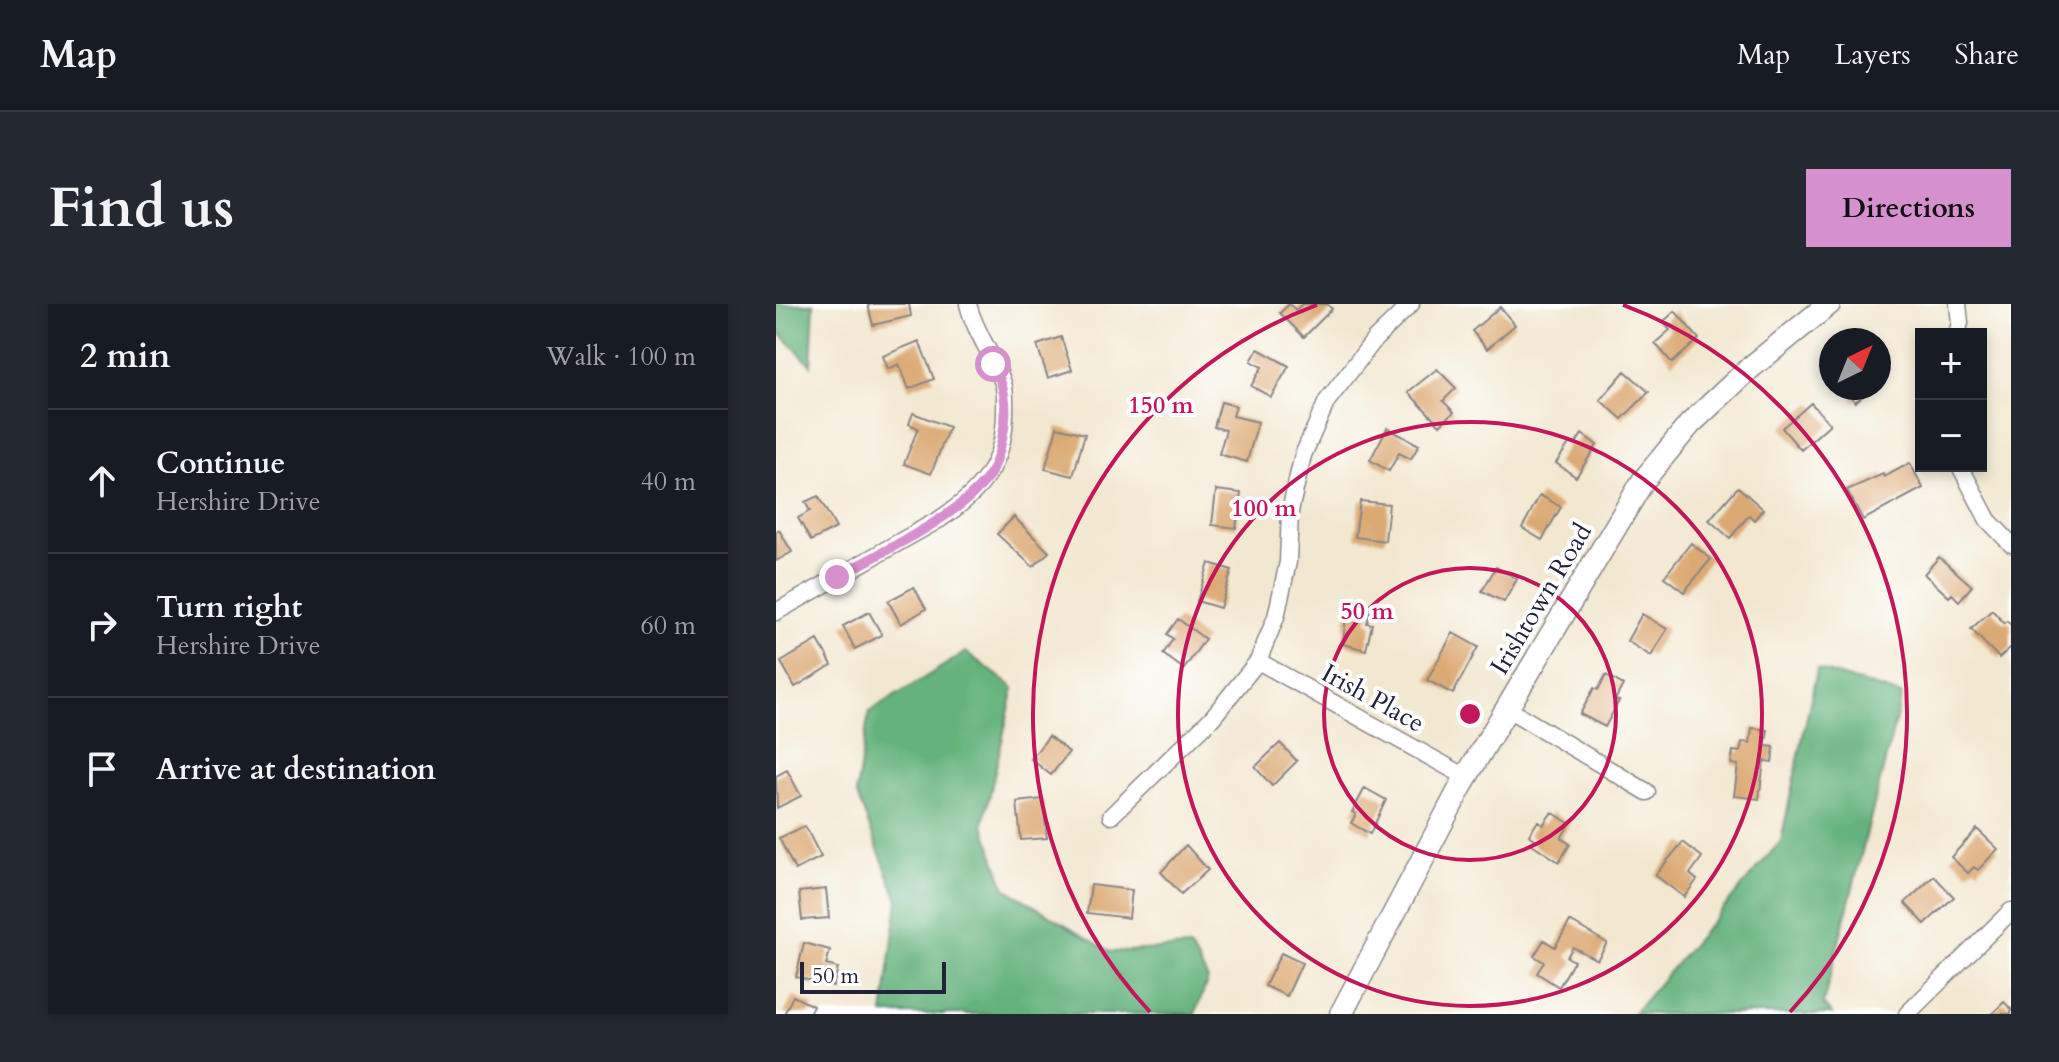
<!DOCTYPE html>
<meta charset="utf-8">
<style>
body{margin:0;font-family:Cardo,serif;background:#242831;color:#f1f3f6}
.controls{position:absolute;right:24px;top:24px;display:grid;overflow:hidden;border-radius:0px;box-shadow:0 4px 12px #0003}
.controls button{width:72px;height:72px;display:grid;place-items:center;padding:0;border:0;border-bottom:2px solid #363941;background:#171b24;color:#f1f3f6;font:40px sans-serif}
.compass{position:absolute;left:1043px;top:24px;width:72px;height:72px;border-radius:50%;background:#171b24;box-shadow:0 4px 12px #0003;rotate:43deg}
.scale{position:absolute;left:24px;bottom:20px;width:146px;box-sizing:border-box;padding-left:8px;border:4px solid #22223b;border-top:0;font-size:22px;line-height:28px;white-space:nowrap;color:#22223b;-webkit-text-stroke:6px #fff;paint-order:stroke}
.stop{position:absolute;width:24px;height:24px;margin:-18px;border:6px solid #d690ce;border-radius:50%;background:#fff}
.stop.end{background:#d690ce;border-color:#fff;box-shadow:0 2px 8px #0008}
.list{margin:0;padding:0;list-style:none}
h2{display:flex;justify-content:space-between;align-items:center;height:104px;margin:0;padding:0 32px;font-size:34px}
h2 small{font-size:26px;font-weight:400;color:#9ea1a6}
.list li{display:grid;grid-template-columns:52px 1fr auto;gap:24px;align-items:center;box-sizing:border-box;height:144px;padding:0 32px;border-top:2px solid #363941}
.list b{display:block;font-size:30px;white-space:nowrap}
.list p{margin:0;font-size:26px;white-space:nowrap;color:#9ea1a6}
.list em{font-size:26px;font-style:normal;color:#9ea1a6}
.icon{flex:none;width:44px;height:44px;fill:none;stroke:currentColor;stroke-width:2;stroke-linecap:round;stroke-linejoin:round}
.map{position:relative;flex:none;width:1235px;height:710px;overflow:hidden;border-radius:0px}
header{display:flex;align-items:center;gap:48px;box-sizing:border-box;height:112px;padding:0 40px;background:#171b24;border-bottom:2px solid #363941}
header strong{font-size:38px}
nav{display:flex;gap:44px;margin-inline-start:auto;font-size:28px}
.intro{display:flex;align-items:center;justify-content:space-between;box-sizing:border-box;height:192px;padding:0 48px}
h1{margin:0;font-size:56px}
.button{padding:20px 36px;border-radius:0px;background:#d690ce;color:#111;font-size:28px;font-weight:700}
main{display:flex;gap:48px;padding:0 48px}
aside{flex:1;background:#171b24;border-radius:0px;box-shadow:0 4px 12px #0003}
.map>svg:first-child{display:block}
.forest{fill:#65b27c;stroke:#446a5c;stroke-width:2}
.building{fill:#dba973}
.lines{fill:none;stroke-linecap:round;stroke-linejoin:round}
.street-casing{stroke:#8a8586;stroke-width:19}
.secondary-casing{stroke:#8a8586;stroke-width:25}
.street{stroke:#fff;stroke-width:16}
.secondary{stroke:#fff;stroke-width:22}
.route{stroke:#d690ce;stroke-width:10}
.ring{fill:none;stroke:#c2185b;stroke-width:4}
.labels{text-anchor:middle;dominant-baseline:central;stroke-width:8;stroke-linejoin:round;paint-order:stroke}
.street-label{font-size:26px;fill:#22223b;stroke:#fff}
.centre{fill:#c2185b;stroke:#fff;stroke-width:4}
.ring-label{font-size:24px;text-anchor:middle;font-weight:bold;fill:#c2185b;stroke:#fff;stroke-width:8;stroke-linejoin:round;paint-order:stroke}
</style>
<header>
<strong>Map</strong>
<nav><a>Map</a><a>Layers</a><a>Share</a></nav>
</header>
<div class="intro"><h1>Find us</h1><a class="button">Directions</a></div>
<main>
<aside>
<h2>2 min<small>Walk · 100 m</small></h2>
<ul class="list">
<li><svg class="icon" aria-label="ahead" viewBox="0 0 24 24"><path d="M12 20V5M6 11l6-6 6 6"/></svg><div><b>Continue</b><p>Hershire Drive</p></div><em>40 m</em></li>
<li><svg class="icon" aria-label="right" viewBox="0 0 24 24"><path d="M7 20v-9h11M14 6l5 5-5 5"/></svg><div><b>Turn right</b><p>Hershire Drive</p></div><em>60 m</em></li>
<li><svg class="icon" aria-label="arrive" viewBox="0 0 24 24"><path d="M6 21V4h12l-3 4 3 4H6"/></svg><div><b>Arrive at destination</b></div></li>
</ul>
</aside>
<div class="map">
<svg width="1235" height="710" viewBox="0 0 1235 710">
<rect width="100%" height="100%" fill="#fff"/>
<filter id="ink" filterUnits="userSpaceOnUse"><feTurbulence type="fractalNoise" baseFrequency=".0125" numOctaves="2"/><feDisplacementMap in="SourceGraphic" scale="16" xChannelSelector="R" yChannelSelector="G"/><feConvolveMatrix kernelMatrix="1 2 1 2 8 2 1 2 1" color-interpolation-filters="sRGB"/></filter>
<filter id="wash" filterUnits="userSpaceOnUse"><feTurbulence type="fractalNoise" baseFrequency=".006" numOctaves="4" result="noise"/><feDisplacementMap in="SourceGraphic" scale="32" xChannelSelector="R" yChannelSelector="G"/><feGaussianBlur stdDeviation="1.8" result="paint"/><feColorMatrix in="noise" values="0 0 0 0 0 0 0 0 0 0 0 0 0 0 0 0 0 1.4 0 .05"/><feComposite in="paint" operator="in"/></filter>
<g filter="url(#wash)">
<rect width="100%" height="100%" fill="#f2e8d0"/>
<path class="forest" d="M0 0H38L35 61 0 25Z
M190 348 238 384 207 520 229 584 335 648 414 643 432 675 419 710H107L122 596 80 489 93 408Z
M1041 365 1126 391 1047 700 1056 710H857L1005 537Z"/>
<g id="blocks">
<path class="building" d="M98 0H133L135 12 97 21 92 1Z
M513 0 520 6 526 0H551L556 5 528 33 504 9Z
M724 3 739 21 711 45 696 27Z
M899 7 923 35 896 59 879 39 894 26 887 18Z
M285 33 296 66 272 74 261 41Z
M143 37 158 75 133 85 123 60 112 65 107 52Z
M482 45 513 62 495 93 475 82 486 63 475 57Z
M661 65 680 84 667 97 678 108 664 121 632 88Z
M849 67 873 88 846 115 824 96Z
M1068 84H1097L1079 98Z
M445 98 460 102 457 112 482 118 471 158 443 150 450 126 438 123Z
M1035 99 1054 120 1025 146 1006 124Z
M137 109 173 123 155 170 128 160 142 124 133 120Z
M281 123 309 130 297 172 269 165Z
M611 124 643 141 635 155 623 149 613 167 594 156Z
M806 130 821 141 800 173 780 159 794 138 799 141Z
M1134 159 1147 184 1087 216 1071 186 1107 170 1108 173Z
M962 183 987 205 978 216 973 211 954 234 933 216Z
M440 186 465 189 460 224 436 221Z
M764 191 785 203 766 236 746 224Z
M42 192 60 224 35 237 22 214 34 207 29 198Z
M584 197 613 200 609 237 579 233Z
M238 213 273 248 257 263 221 230Z
M3 226 16 248 0 257V228Z
M915 239 935 255 908 288 888 273Z
M1163 253 1196 282 1183 297 1176 290 1173 293 1148 270Z
M433 259 456 266 444 304 421 297Z
M720 263 741 275 728 298 706 287Z
M138 283 150 305 125 320 112 297Z
M571 303 594 308 591 319 596 320 590 346 567 340Z
M1216 306 1228 319 1231 317 1235 321V343L1223 354 1195 325Z
M93 308 106 331 79 345 67 322Z
M866 310 891 325 875 352 851 337Z
M402 315 429 335 408 365 387 350 397 335 391 330Z
M677 329 702 343 677 390 651 376Z
M42 336 56 361 19 383 5 358Z
M830 371 847 381 839 396 843 397 829 423 804 410 818 384 822 386Z
M976 424 992 426 989 442 998 443 996 458 988 457 983 495 958 492 962 461 955 460 957 447 964 448 966 438 974 439Z
M273 432 293 448 275 471 255 455Z
M504 439 521 457 496 482 479 463Z
M11 466 25 492 1 504 0 472Z
M589 484 610 496 594 530 575 519 580 510 576 508Z
M267 495 271 534 245 536 241 498Z
M776 508 794 520 785 534 794 540 783 558 756 540 759 535 753 531 762 517 767 521Z
M29 522 45 553 19 566 3 534Z
M1201 525 1222 545 1202 566 1198 563 1192 569 1175 553Z
M907 538 926 553 914 570 921 576 908 593 879 571Z
M410 541 432 566 405 590 385 568Z
M1158 572 1178 593 1149 620 1129 599Z
M315 581 356 586 353 614 311 609Z
M50 585 53 614 26 616 23 588Z
M794 617 831 639 821 656 797 643 791 653 798 657 783 683 761 669 768 658 758 652 768 636 779 643Z
M28 639 54 646 50 661 62 664 57 682 20 673Z
M505 649 526 659 511 692 489 682Z
M17 692 37 702 33 710H8Z
M1228 698 1235 705V710H1216Z"/>
</g>
</g>
<g filter="url(#ink)">
<use href="#blocks" fill-opacity="0" stroke="#8a8586" stroke-width="2"/>
<g class="lines">
<defs>
<path id="street" d="M1181 30 1184 19 1182 0
M1184 162 1212 216 1235 240
M0 308 164 215C205 188 228 161 229 110 229 100 230 89 227 79 218 52 199 29 192 0
M482 357 690 473
M732 405 871 488
M335 512 436 414 482 357 500 313 512 258 514 207 527 151 551 97 599 35 635 0
M1131 710 1235 607"/>
<path id="secondary" d="M565 710 690 473 867 177 914 120 974 64 1053 0"/>
</defs>
<use href="#street" class="street-casing"/>
<use href="#secondary" class="secondary-casing"/>
<use href="#street" class="street"/>
<use href="#secondary" class="secondary"/>
</g>
</g>
<g class="lines" filter="url(#ink)">
<path class="route" d="M61 273C107 247 177 216 210 176 221 162 225 142 228 124 232 100 228 81 217 60"/>
</g>
<g class="ring">
<circle cx="694" cy="410" r="146"/>
<circle cx="694" cy="410" r="292"/>
<path d="M374 708A437 437 0 0 1 541 1M847 1A437 437 0 0 1 1014 708"/>
</g>
<g class="labels">
<g class="street-label">
<text transform="translate(765 295) rotate(-59)">Irishtown Road</text>
<text transform="translate(597 394) rotate(29)">Irish Place</text>
</g>
</g>
<circle cx="694" cy="410" r="12" class="centre"/>
<g class="ring-label">
<text x="385" y="109">150 m</text>
<text x="488" y="212">100 m</text>
<text x="591" y="315">50 m</text>
</g>
</svg>
<div class="controls">
<button>+</button>
<button>−</button>
</div>
<svg class="compass" viewBox="-18 -18 36 36"><path d="M0-13l5 13h-10z" fill="#e53935"/><path d="M0 13l5-13h-10z" fill="#9ea1a6"/></svg>
<div class="scale">50 m</div>
<div class="stop" style="left:217px;top:60px"></div>
<div class="stop end" style="left:61px;top:273px"></div>
</div>
</main>
